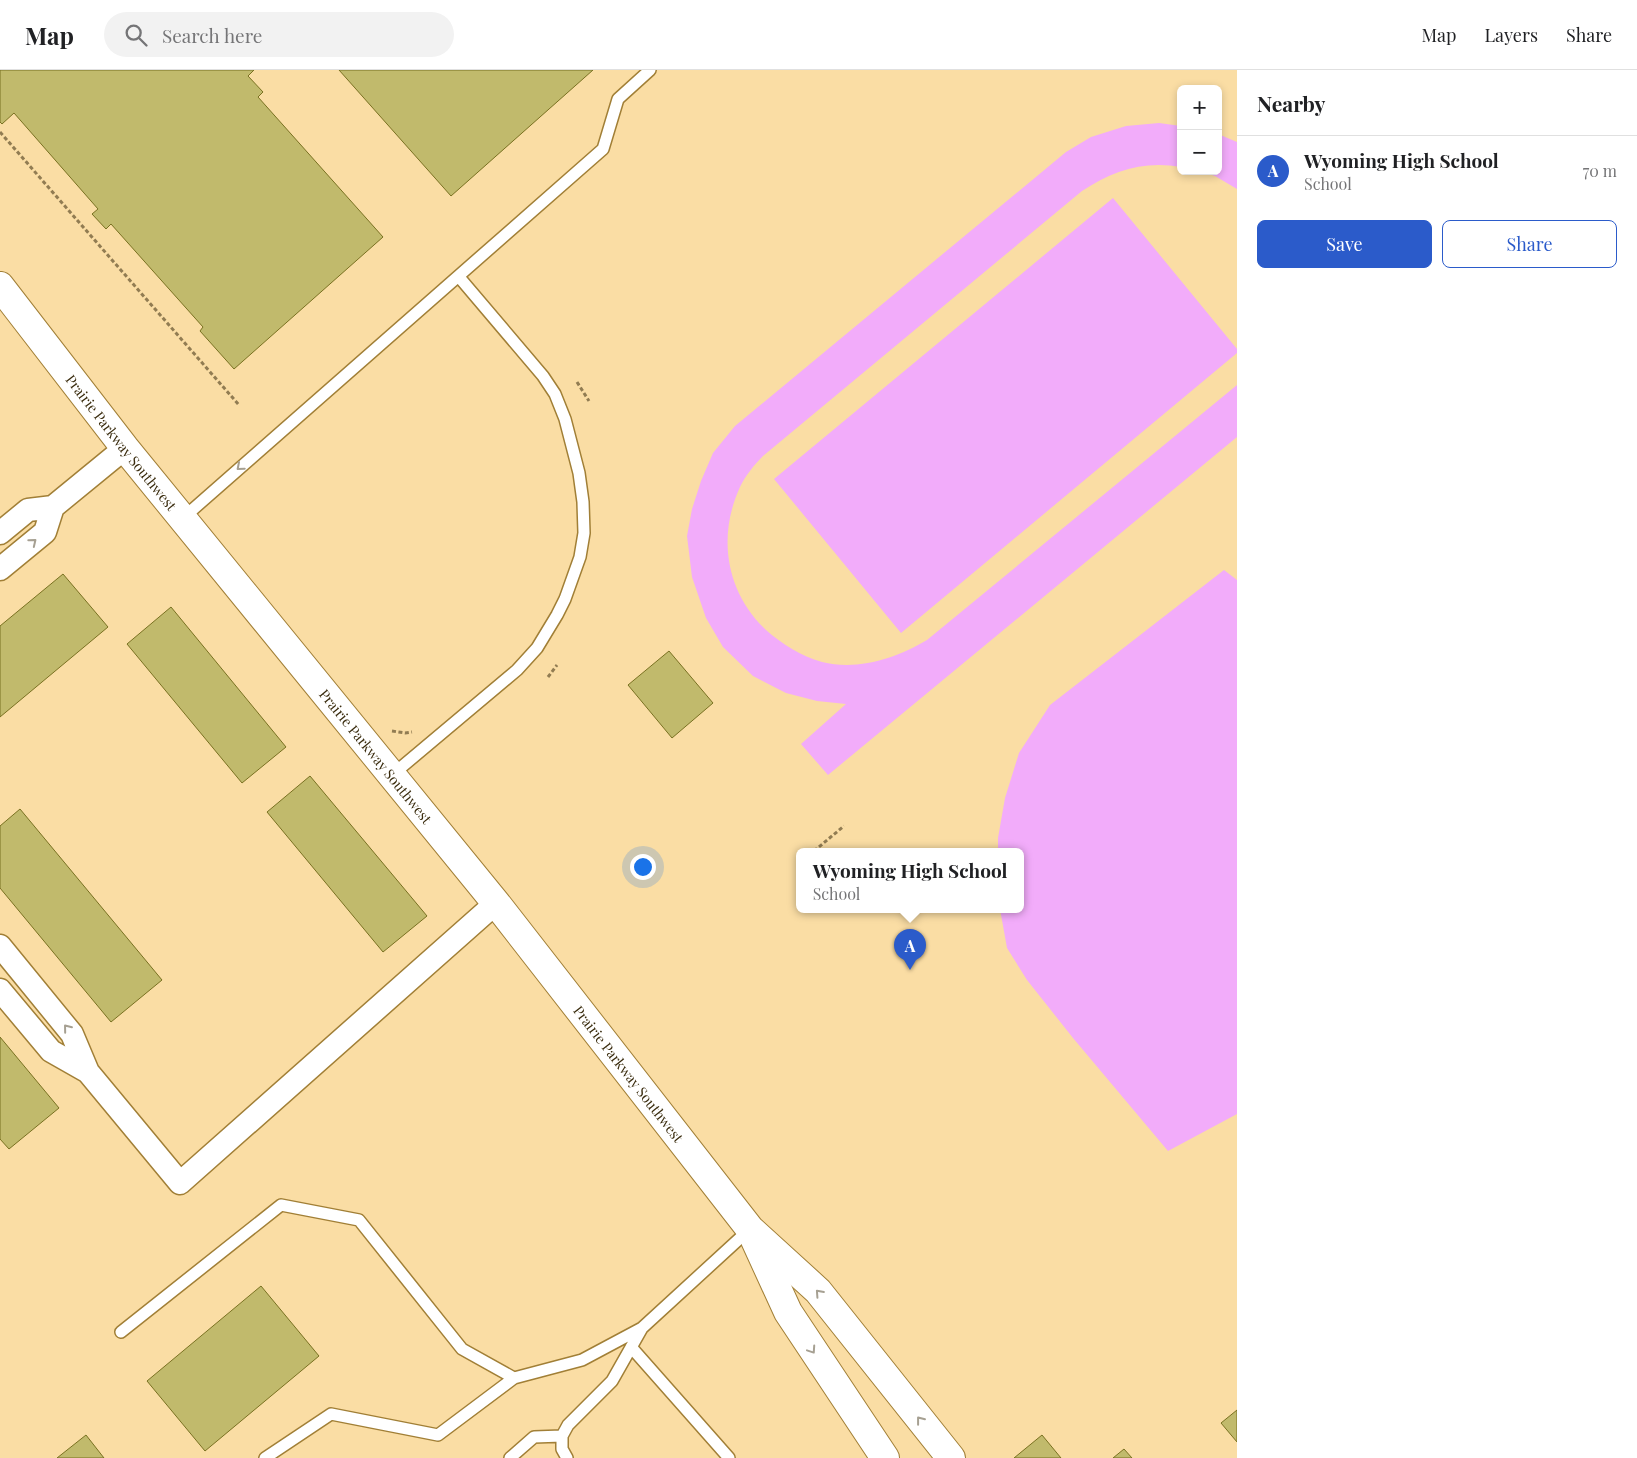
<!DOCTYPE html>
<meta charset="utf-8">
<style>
body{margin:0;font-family:"Playfair Display",serif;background:#f2f2f2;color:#202124}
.controls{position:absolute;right:15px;top:15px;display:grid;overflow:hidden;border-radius:8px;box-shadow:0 2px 8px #0003}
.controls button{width:45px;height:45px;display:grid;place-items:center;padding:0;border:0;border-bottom:1px solid #e0e0e0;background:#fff;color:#202124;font:25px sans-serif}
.you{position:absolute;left:642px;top:796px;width:18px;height:18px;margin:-12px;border:4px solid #fff;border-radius:50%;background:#1a73e8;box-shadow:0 0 0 8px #1a73e833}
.badge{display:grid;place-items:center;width:32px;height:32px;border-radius:50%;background:#2b5bca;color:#fff;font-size:16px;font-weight:700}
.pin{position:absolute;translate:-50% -41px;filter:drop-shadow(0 1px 2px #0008)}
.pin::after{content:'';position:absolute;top:26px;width:18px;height:15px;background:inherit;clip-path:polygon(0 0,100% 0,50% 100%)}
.popup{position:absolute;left:796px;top:778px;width:228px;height:65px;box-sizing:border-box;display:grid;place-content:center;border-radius:8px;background:#fff;filter:drop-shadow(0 1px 4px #0005);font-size:16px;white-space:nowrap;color:#757577}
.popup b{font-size:19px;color:#202124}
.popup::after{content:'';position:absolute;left:50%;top:100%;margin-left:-10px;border:10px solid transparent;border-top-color:#fff}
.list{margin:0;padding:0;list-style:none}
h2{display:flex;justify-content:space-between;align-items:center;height:65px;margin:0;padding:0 20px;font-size:21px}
h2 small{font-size:16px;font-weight:400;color:#757577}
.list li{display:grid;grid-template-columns:32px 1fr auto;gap:15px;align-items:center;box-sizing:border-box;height:70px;padding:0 20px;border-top:1px solid #e0e0e0}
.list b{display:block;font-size:19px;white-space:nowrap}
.list p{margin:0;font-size:16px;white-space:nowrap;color:#757577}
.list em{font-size:16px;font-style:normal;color:#757577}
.actions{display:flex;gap:10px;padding:15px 20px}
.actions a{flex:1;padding:11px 0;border:1px solid #2b5bca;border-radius:8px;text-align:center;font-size:18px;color:#2b5bca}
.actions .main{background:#2b5bca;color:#fff}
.icon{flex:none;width:28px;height:28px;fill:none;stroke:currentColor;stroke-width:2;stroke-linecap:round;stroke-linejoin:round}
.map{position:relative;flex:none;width:1237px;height:1388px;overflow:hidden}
header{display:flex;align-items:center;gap:30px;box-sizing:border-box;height:70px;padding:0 25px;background:#fff;border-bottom:1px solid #e0e0e0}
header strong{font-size:24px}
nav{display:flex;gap:28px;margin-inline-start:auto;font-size:18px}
.search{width:350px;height:45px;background:#f2f2f2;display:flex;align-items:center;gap:12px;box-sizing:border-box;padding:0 18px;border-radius:28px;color:#757577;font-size:19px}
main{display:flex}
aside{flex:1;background:#fff}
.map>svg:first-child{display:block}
.green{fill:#f2acfa}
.building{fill:#c1ba6c;stroke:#797121}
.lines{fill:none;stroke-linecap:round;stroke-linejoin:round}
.service-casing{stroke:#a17f36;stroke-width:14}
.minor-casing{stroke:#a17f36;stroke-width:25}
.tertiary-casing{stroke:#a17f36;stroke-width:30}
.path{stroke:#917c52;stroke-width:3;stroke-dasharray:4 2.5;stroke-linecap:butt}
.service{stroke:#fff;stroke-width:11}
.minor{stroke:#fff;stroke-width:22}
.tertiary{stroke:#fff;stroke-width:28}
.oneway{stroke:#a6a092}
.labels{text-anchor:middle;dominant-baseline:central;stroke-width:4;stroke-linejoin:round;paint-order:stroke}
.street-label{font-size:14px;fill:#392b0d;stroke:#fadda4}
</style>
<header>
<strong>Map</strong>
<div class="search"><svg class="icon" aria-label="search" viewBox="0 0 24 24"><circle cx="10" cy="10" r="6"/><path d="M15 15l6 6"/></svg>Search here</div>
<nav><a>Map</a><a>Layers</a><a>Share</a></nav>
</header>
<main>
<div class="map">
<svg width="1237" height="1388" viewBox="0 0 1237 1388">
<rect width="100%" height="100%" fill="#fadda4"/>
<path class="green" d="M1159 53 1181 56V97C1144 90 1112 101 1082 121L763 386C754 395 746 405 740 417 717 467 726 522 766 560 782 574 801 586 822 592 858 601 897 588 927 570L1237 315V367L828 705 801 674 846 634 817 631 786 623 753 606 723 577 706 548 692 507 687 466 692 439 701 411 713 383 735 356 1066 82 1091 67 1126 56Z
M1218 64 1237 72V119L1215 106 1200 101H1218Z
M1113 128 1237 279V283L901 563 774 409Z
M1224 500 1237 510V1044L1168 1081 1073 968 1027 910 1007 878 1000 839H1020V781H998V768L1005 728 1019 683 1050 635Z"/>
<path class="building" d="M0 0H254L248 6 263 22 258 27 383 167 234 299 200 261 203 257 111 154 106 159 92 144 98 139 14 43 2 54 0 52Z
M339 0H593L451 126Z
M63 504 108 557 0 647V556Z
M171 537 286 677 242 713 127 574Z
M669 581 713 633 672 668 628 615Z
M310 706 427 846 383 882 267 742Z
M20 739 162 910 111 952 0 818V756Z
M0 967 59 1038 9 1079 0 1069Z
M261 1216 319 1286 205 1381 147 1311Z
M1237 1340V1372L1221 1353Z
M86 1365 104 1388H57Z
M1042 1365 1061 1388H1014Z
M1124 1379 1132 1388H1113Z"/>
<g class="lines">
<defs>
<path id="service" d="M183 448 603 79 618 29 650 0
M392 705 517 600 537 578 557 545 565 529 580 487 584 463 583 432 579 403 565 349 555 324 543 306 459 207
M121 1262 281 1135 359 1150 462 1279 514 1308 582 1290 642 1258
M631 1277 729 1388
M265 1388 331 1344 438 1365 514 1308
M510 1388 534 1367 562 1366
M567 1388 562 1379V1366L568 1355 612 1311 642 1258 750 1159"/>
<path id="minor" d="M0 463 28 440 53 437 125 378
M0 499 45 462 53 437
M0 876 72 964 88 1002 180 1113 496 833
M0 920 51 981 88 1002"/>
<g id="tertiary">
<path id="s1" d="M0 216 125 378 496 833 750 1159 818 1221 951 1388"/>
<path d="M755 1170 788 1242 885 1388"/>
</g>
</defs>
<use href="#service" class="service-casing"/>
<use href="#minor" class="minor-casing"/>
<use href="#tertiary" class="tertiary-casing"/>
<path class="path" d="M0 62 239 335
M577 312 589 331
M548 607 557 595
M392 661 405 663 412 662
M814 781 844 756
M798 794 800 793"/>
<use href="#service" class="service"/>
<use href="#minor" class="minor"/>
<use href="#tertiary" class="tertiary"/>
</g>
<defs><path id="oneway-chevron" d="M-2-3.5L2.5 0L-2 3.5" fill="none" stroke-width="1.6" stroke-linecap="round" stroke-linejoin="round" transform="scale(1.25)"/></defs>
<g class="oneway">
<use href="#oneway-chevron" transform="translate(240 397) rotate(139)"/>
<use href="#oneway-chevron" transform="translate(33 472) rotate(-39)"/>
<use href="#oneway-chevron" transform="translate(67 958) rotate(-129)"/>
<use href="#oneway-chevron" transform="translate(819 1223) rotate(-132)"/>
<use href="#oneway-chevron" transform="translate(812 1280) rotate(56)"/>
<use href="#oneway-chevron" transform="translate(920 1350) rotate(-128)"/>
</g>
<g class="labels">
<g class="street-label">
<text stroke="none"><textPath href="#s1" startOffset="198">Prairie Parkway Southwest</textPath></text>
<text stroke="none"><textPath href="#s1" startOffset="602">Prairie Parkway Southwest</textPath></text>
<text stroke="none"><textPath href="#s1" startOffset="1008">Prairie Parkway Southwest</textPath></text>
</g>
</g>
</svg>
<div class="controls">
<button>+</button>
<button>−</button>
</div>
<div class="you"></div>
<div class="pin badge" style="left:910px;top:900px">A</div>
<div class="popup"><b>Wyoming High School</b>School</div>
</div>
<aside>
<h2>Nearby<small></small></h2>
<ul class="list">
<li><span class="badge">A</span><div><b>Wyoming High School</b><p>School</p></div><em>70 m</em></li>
</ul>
<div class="actions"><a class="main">Save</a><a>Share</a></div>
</aside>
</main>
